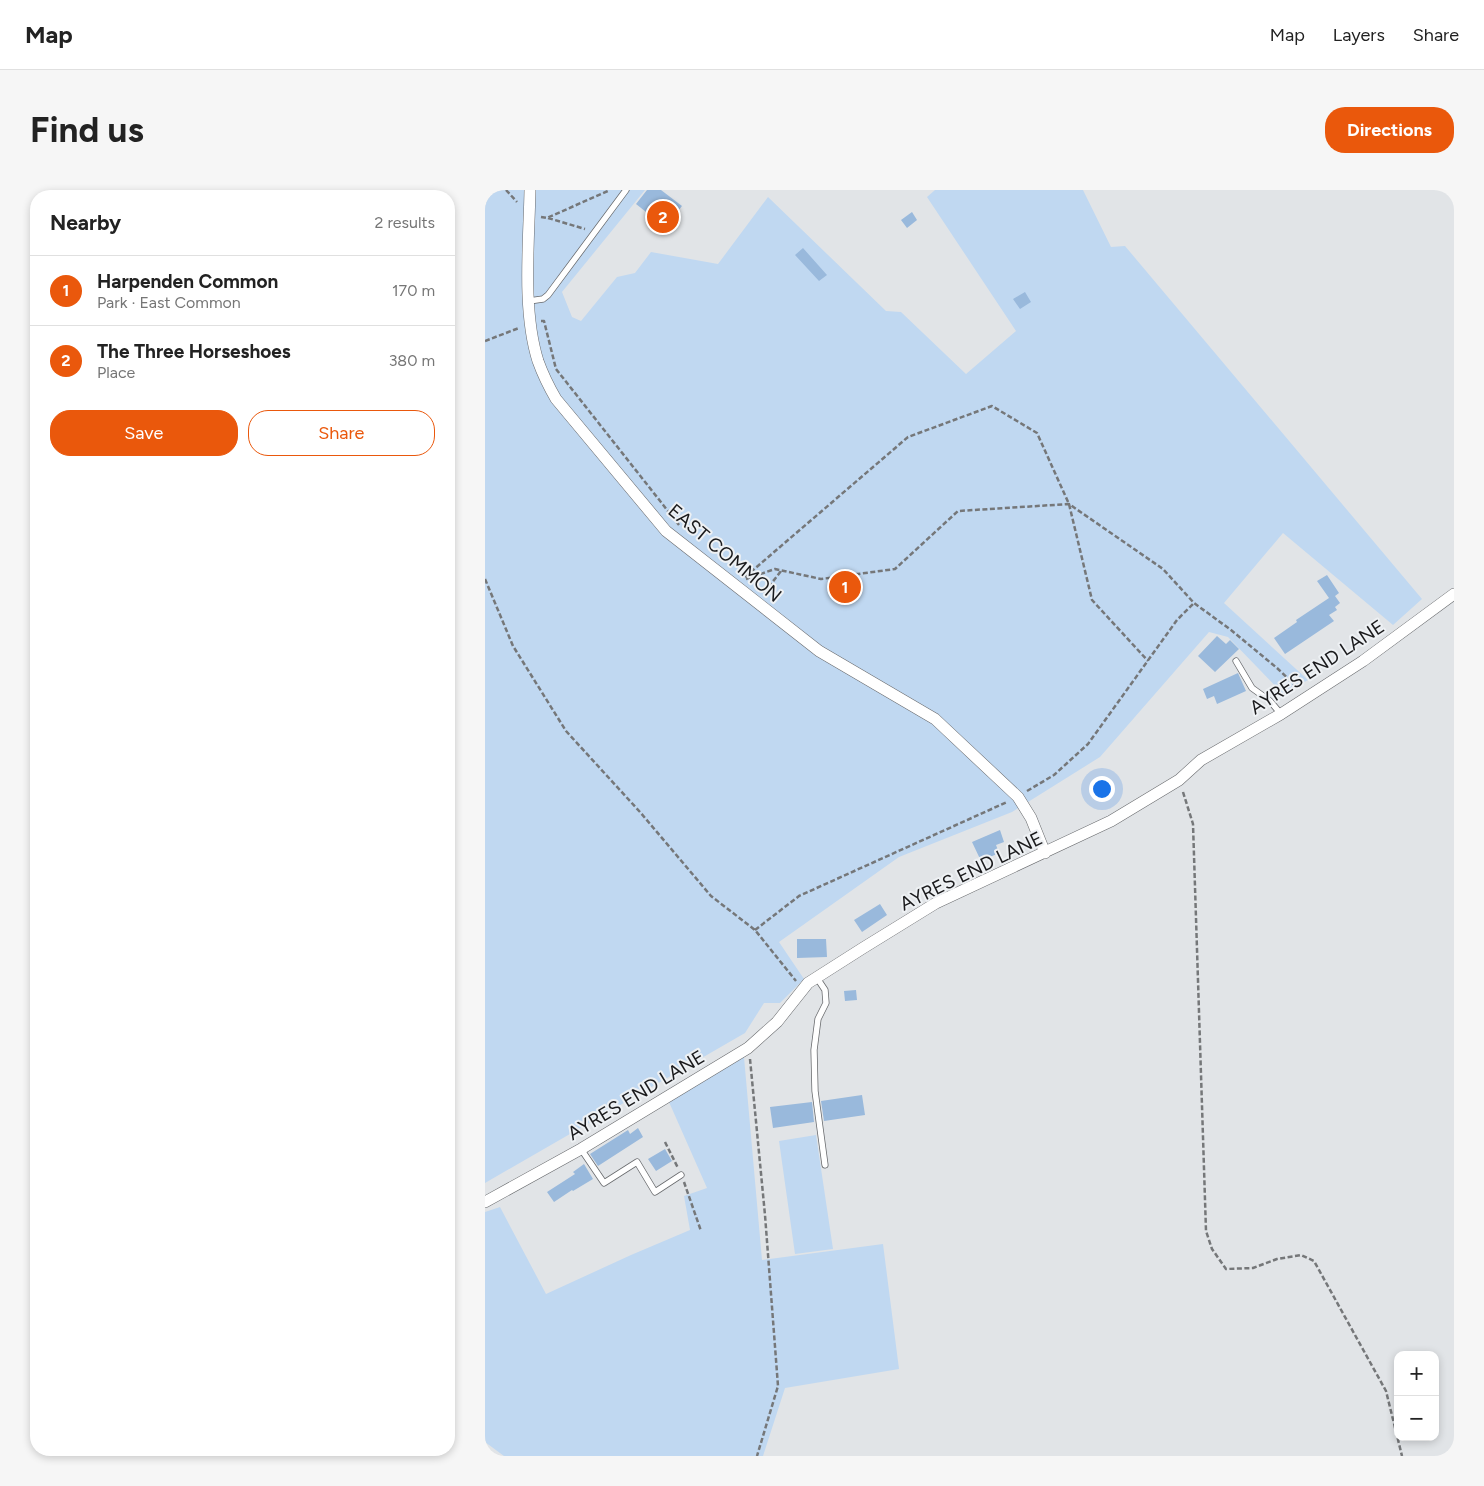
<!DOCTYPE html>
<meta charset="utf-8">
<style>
body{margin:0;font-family:Figtree,sans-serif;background:#f6f6f6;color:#222}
.controls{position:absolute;right:15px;bottom:15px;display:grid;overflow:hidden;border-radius:10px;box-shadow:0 2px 8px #0003}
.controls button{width:45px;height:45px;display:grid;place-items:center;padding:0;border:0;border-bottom:1px solid #e0e0e0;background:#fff;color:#222;font:25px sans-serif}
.you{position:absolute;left:616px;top:598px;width:18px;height:18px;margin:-12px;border:4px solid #fff;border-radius:50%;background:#1a73e8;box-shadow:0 0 0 8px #1a73e833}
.badge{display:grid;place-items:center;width:32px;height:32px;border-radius:50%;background:#ea580c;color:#fff;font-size:16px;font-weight:700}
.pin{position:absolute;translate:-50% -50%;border:2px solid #fff;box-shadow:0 1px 5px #0006}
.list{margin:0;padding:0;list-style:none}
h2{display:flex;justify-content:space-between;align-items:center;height:65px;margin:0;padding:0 20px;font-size:21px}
h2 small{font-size:16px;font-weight:400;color:#767676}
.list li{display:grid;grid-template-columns:32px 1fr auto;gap:15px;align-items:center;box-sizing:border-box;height:70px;padding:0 20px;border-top:1px solid #e0e0e0}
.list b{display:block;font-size:19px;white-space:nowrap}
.list p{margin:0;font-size:16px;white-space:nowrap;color:#767676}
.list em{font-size:16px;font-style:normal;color:#767676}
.actions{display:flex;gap:10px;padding:15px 20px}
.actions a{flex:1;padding:11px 0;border:1px solid #ea580c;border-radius:20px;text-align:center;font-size:18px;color:#ea580c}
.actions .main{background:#ea580c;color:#fff}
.map{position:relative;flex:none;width:969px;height:1266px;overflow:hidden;border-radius:20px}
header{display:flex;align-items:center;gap:30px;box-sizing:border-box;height:70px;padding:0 25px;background:#fff;border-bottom:1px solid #e0e0e0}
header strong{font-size:24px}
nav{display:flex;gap:28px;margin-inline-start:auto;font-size:18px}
.intro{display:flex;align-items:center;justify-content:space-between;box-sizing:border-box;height:120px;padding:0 30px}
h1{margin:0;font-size:35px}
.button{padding:12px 22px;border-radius:20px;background:#ea580c;color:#fff;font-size:18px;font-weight:700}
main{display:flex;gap:30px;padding:0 30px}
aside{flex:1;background:#fff;border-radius:20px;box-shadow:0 2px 8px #0003}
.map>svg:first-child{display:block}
.green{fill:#c0d8f1}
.building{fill:#99b9dc}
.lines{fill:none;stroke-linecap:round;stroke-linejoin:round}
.lane-casing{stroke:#686a6d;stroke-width:7}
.street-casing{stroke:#686a6d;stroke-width:12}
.path{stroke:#757779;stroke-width:2.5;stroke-dasharray:5 2.5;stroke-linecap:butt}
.lane{stroke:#fff;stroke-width:5.5}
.street{stroke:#fff;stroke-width:11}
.labels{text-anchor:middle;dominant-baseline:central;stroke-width:4;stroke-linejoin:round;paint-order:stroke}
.street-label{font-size:19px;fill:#1a1a1c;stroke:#eef1f4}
</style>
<header>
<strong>Map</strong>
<nav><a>Map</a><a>Layers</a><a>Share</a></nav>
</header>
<div class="intro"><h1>Find us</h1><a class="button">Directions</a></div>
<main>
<aside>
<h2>Nearby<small>2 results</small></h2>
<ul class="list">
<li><span class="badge">1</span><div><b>Harpenden Common</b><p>Park · East Common</p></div><em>170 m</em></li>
<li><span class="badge">2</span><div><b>The Three Horseshoes</b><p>Place</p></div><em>380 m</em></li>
</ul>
<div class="actions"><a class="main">Save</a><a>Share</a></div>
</aside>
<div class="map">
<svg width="969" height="1266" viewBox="0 0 969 1266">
<rect width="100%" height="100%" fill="#e1e4e7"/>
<path class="green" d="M0 0H160L77 102 87 127 96 131 132 87 150 83 166 62 233 74 283 7 401 121 416 122 481 184 531 141 442 7 450 0H598L626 57 640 56 937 409 908 435 798 343 739 413 823 490 798 504 743 447 724 442 615 567 527 622 414 667 294 752 319 789 295 813H279L260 843 0 993Z
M259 867 277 1070 398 1054 414 1179 300 1198 278 1266H19L0 1252V1022L15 1017 61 1104 146 1065 205 1040 199 1006 222 998 184 912Z
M331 945 348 1059 310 1064 294 951Z"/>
<path class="building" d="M162 0H176L197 16 180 37 151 14Z
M427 22 432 30 422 38 416 30Z
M318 58 342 85 334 91 310 65Z
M540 102 546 112 535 119 528 109Z
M842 385 854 403 850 406 855 413 850 417 852 420 844 425 849 431 800 464 789 448 812 432 811 430 844 408 832 391Z
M732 446 741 454 745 450 754 459 730 482 713 466Z
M753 483 761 501 732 514 729 506 722 509 718 499Z
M515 640 519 652 511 655 514 663 496 671 487 652Z
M395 714 402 725 377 742 369 730Z
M312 749H341L342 767 312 768Z
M371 800 372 810 360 811 359 801Z
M377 905 380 925 339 931 336 911Z
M327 912 329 932 288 938 285 917Z
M153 938 158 947 113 976 105 964 143 940 145 944Z
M180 959 187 971 171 981 163 969Z
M99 974 108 989 88 1001 87 1000 69 1012 62 1002 90 984 88 982Z"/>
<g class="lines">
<defs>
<path id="lane" d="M44 111 58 109 63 105 141 0
M751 471 767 498 785 511 796 524
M332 788 340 800 341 813 333 829 329 860 330 901 340 975
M96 959 119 993 152 972 170 1002 196 985"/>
<path id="street" d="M45 0C44 53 37 120 53 171 58 185 64 197 71 209L181 341 334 461 450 529 533 607 546 628 560 663
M0 1012 96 959 263 858 292 832 323 793 378 758 451 713 626 631 694 590 716 570 796 524 878 471 969 404"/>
</defs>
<use href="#lane" class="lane-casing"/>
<use href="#street" class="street-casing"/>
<path class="path" d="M21 0 32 12
M968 0 969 2
M56 27 62 28 125 0
M63 28 100 39
M56 131H59L71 179 194 335
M0 151 34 138
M260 387 423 247 507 216 552 243 584 314 607 410 663 471
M0 389 28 456 81 541 155 622 226 706 270 740 311 791
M261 389 290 379 336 389 410 379 473 321 584 314 678 379 709 413 746 440 792 478 813 498
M279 403 296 381
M542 601 569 585 603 554 692 430 709 413
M698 602 708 634 721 1041 727 1059 741 1079 768 1078 792 1069 816 1065 829 1071 901 1201 917 1266
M270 740 314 706 522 612
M265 869 280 1025 293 1196 272 1266
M180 952 193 978
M199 992 216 1041"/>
<use href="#lane" class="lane"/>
<use href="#street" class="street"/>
</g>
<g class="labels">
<g class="street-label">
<text transform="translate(240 363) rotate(40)">EAST COMMON</text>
<text transform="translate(832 477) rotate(-33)">AYRES END LANE</text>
<text transform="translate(486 681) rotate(-26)">AYRES END LANE</text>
<text transform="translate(151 905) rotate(-31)">AYRES END LANE</text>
</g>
</g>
</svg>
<div class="controls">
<button>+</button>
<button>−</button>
</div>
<div class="you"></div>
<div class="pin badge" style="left:360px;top:397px">1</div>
<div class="pin badge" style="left:178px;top:27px">2</div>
</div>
</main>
